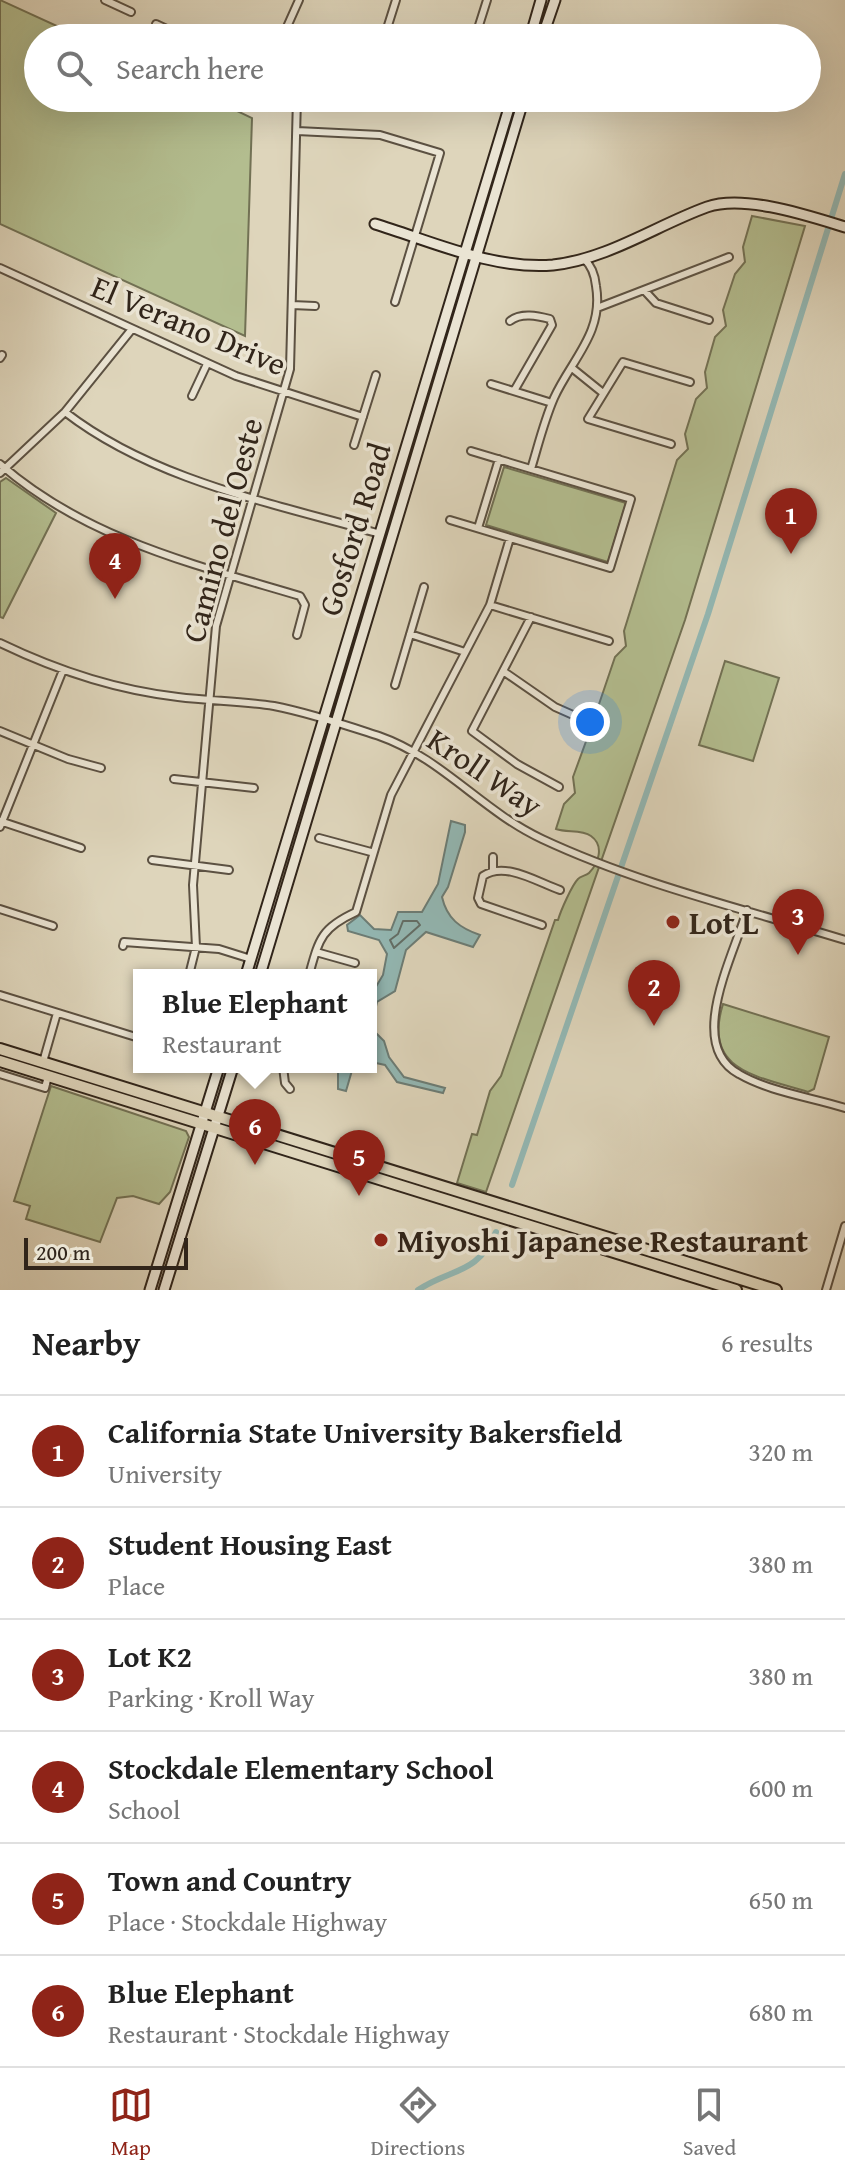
<!DOCTYPE html>
<meta charset="utf-8">
<style>
body{margin:0;font-family:"Gentium Book Plus",serif;background:#f6f6f6;color:#222}
.scale{position:absolute;left:24px;bottom:20px;width:164px;box-sizing:border-box;padding-left:8px;border:4px solid #31251a;border-top:0;font-size:22px;line-height:28px;white-space:nowrap;color:#31251a;-webkit-text-stroke:6px #eae4d3;paint-order:stroke}
.you{position:absolute;left:590px;top:722px;width:28px;height:28px;margin:-20px;border:6px solid #fff;border-radius:50%;background:#1a73e8;box-shadow:0 0 0 12px #1a73e833}
.badge{display:grid;place-items:center;width:52px;height:52px;border-radius:50%;background:#8f2418;color:#fff;font-size:26px;font-weight:700}
.pin{position:absolute;translate:-50% -66px;filter:drop-shadow(0 2px 4px #0008)}
.pin::after{content:'';position:absolute;top:42px;width:28px;height:24px;background:inherit;clip-path:polygon(0 0,100% 0,50% 100%)}
.popup{position:absolute;left:133px;top:969px;width:244px;height:104px;box-sizing:border-box;display:grid;place-content:center;border-radius:0px;background:#fff;filter:drop-shadow(0 2px 6px #0005);font-size:26px;white-space:nowrap;color:#767676}
.popup b{font-size:30px;color:#222}
.popup::after{content:'';position:absolute;left:50%;top:100%;margin-left:-16px;border:16px solid transparent;border-top-color:#fff}
.list{margin:0;padding:0;list-style:none}
h2{display:flex;justify-content:space-between;align-items:center;height:104px;margin:0;padding:0 32px;font-size:34px}
h2 small{font-size:26px;font-weight:400;color:#767676}
.list li{display:grid;grid-template-columns:52px 1fr auto;gap:24px;align-items:center;box-sizing:border-box;height:112px;padding:0 32px;border-top:2px solid #e0e0e0}
.list b{display:block;font-size:30px;white-space:nowrap}
.list p{margin:0;font-size:26px;white-space:nowrap;color:#767676}
.list em{font-size:26px;font-style:normal;color:#767676}
.icon{flex:none;width:44px;height:44px;fill:none;stroke:currentColor;stroke-width:2;stroke-linecap:round;stroke-linejoin:round}
.map{position:relative;flex:none;width:845px;height:1290px;overflow:hidden}
.search{position:absolute;background:#fff;box-shadow:0 8px 32px #0002;left:24px;right:24px;top:24px;height:88px;display:flex;align-items:center;gap:20px;box-sizing:border-box;padding:0 28px;border-radius:44px;color:#767676;font-size:30px}
.sheet{height:776px;background:#fff}
nav{display:flex;justify-content:space-around;align-items:center;box-sizing:border-box;height:112px;border-top:2px solid #e0e0e0;background:#fff;font-size:22px;color:#767676}
nav a{display:grid;justify-items:center;gap:4px}
nav .on{color:#8f2418}
.map>svg:first-child{display:block}
.green{fill:#b3bd8f;stroke:#727154;stroke-width:2}
.water{fill:#93b8b4;stroke:#6c7d76;stroke-width:2}
.lines{fill:none;stroke-linecap:round;stroke-linejoin:round}
.shore{stroke:#626e67;stroke-width:2}
.canal{stroke:#93b8b4;stroke-width:6}
.street-casing{stroke:#5c5142;stroke-width:10}
.secondary-casing{stroke:#31251a;stroke-width:13}
.primary-casing{stroke:#31251a;stroke-width:14}
.street{stroke:#eae4d3;stroke-width:6}
.secondary{stroke:#eae4d3;stroke-width:9}
.primary{stroke:#ded5bb;stroke-width:10}
.poi-dot{fill:#8f2418;stroke:#eae4d3;stroke-width:3}
.labels{text-anchor:middle;dominant-baseline:central;stroke-width:7;stroke-linejoin:round;paint-order:stroke}
.street-label{font-size:32px;fill:#31251a;stroke:#eae4d3}
.poi-label{font-size:32px;font-weight:bold;fill:#31251a;stroke:#eae4d3;text-anchor:start}
</style>
<div class="map">
<svg width="845" height="1290" viewBox="0 0 845 1290">
<rect width="100%" height="100%" fill="#ded5bb"/>
<filter id="stains"><feTurbulence type="fractalNoise" baseFrequency=".0025" numOctaves="4"/><feColorMatrix values="0 0 0 0 .2 0 0 0 0 .09 0 0 0 0 .02 0 0 0 .5 -.17"/></filter>
<radialGradient id="worn" r=".72"><stop offset=".6" stop-color="#630" stop-opacity="0"/><stop offset="1" stop-color="#630" stop-opacity=".3"/></radialGradient>
<path class="green" d="M0 0 83 38H38V98H210L252 118 245 336 0 224Z
M752 216 805 226 685 620 486 1192 457 1183 472 1134 477 1135 490 1091 501 1076 555 920H558C561 910 572 885 578 879 580 876 586 876 589 873 598 864 605 846 591 836 581 829 567 833 556 829L564 804 575 793 573 777 588 736 599 725 597 710 615 657 626 646 624 631 677 460 688 449 685 434 696 399 707 388 705 372 715 337 726 326 723 310 735 274 745 262 743 247Z
M504 467 626 503 608 562 486 525Z
M6 478 56 513 3 618 0 617V482Z
M725 661 779 678 753 761 699 745Z
M723 1004 829 1037 814 1089 808 1092C757 1076 702 1071 723 1004Z
M51 1086 186 1131 189 1137 170 1192 159 1204 133 1196 117 1198 100 1242 26 1219 30 1206 14 1201Z"/>
<path class="water" d="M451 821 465 825V832L448 887 442 897C447 919 460 928 480 935L473 947 426 932 406 950 395 991 377 1002 371 1028 384 1041 389 1057 404 1077 445 1088 443 1093 397 1082 385 1065 371 1062V995L383 975 387 954 379 940 348 931 347 925 360 915 374 929 391 930 398 912H422L438 884Z
M342 1067H353L346 1091 338 1089V1071Z"/>
<g class="lines">
<path class="shore" d="M403 921H417L420 925 394 948 390 940 398 934Z"/>
<path class="canal" d="M512 1185 708 614 845 174
M418 1290C453 1267 476 1276 496 1232"/>
<defs>
<path id="street" d="M105 0 131 12
M156 24 186 38
M282 38 299 0
M384 38 396 0
M475 38 487 0
M297 131 380 135 440 153 395 302
M0 268 236 376 363 417
M644 290 656 303 709 320
M292 305 315 306
M597 308 729 257
M510 321C521 312 538 316 550 319L552 325 514 391
M0 358 2 355
M572 368 603 393
M491 384 552 403
M192 396 207 364
M65 412C154 481 273 503 380 534
M671 444 588 419 623 362 690 382
M354 445 376 375
M0 464C86 539 193 564 300 596L305 605 297 635
M531 469C538 446 544 421 554 398 571 360 604 333 596 286 595 276 592 266 584 259
M0 473 65 412 132 329
M450 520 610 568 631 499 471 451
M478 528 499 459
M490 605 609 641
M531 617 472 731 517 764 559 787
M410 634 465 652
M0 643C56 670 116 690 178 697 210 701 243 701 274 706 310 713 345 725 379 736 442 758 482 811 542 839 638 884 744 909 845 940
M503 671 555 707 582 719
M395 685 424 587
M0 731 68 759 101 768
M174 779 254 788
M0 821 81 848
M0 827 63 670
M319 838 371 852
M493 857V869
M152 860 229 870
M0 909 53 926
M747 910C734 955 685 1045 739 1074 770 1092 811 1097 845 1108
M542 925 481 904 478 898 483 876C505 861 537 882 560 890
M123 946 124 942 219 949 251 959
M316 952 355 963
M189 975 196 947 193 885 216 626 290 369 297 98
M309 975C319 939 321 928 356 912L391 795 490 605 510 538
M0 995 139 1038
M43 1062 57 1013
M283 1067 285 1083 290 1089
M0 1074 45 1088 48 1076
M826 1290 845 1226"/>
<path id="secondary" d="M530 38 541 0
M542 38 555 0
M375 224C431 241 493 270 553 265 608 259 657 225 707 207 744 194 809 216 845 227
M246 975 512 98
M260 975 524 98
M150 1290 219 1067
M164 1290 233 1067"/>
<path id="primary" d="M0 1049 776 1290
M0 1061 736 1290"/>
</defs>
<use href="#street" class="street-casing"/>
<use href="#secondary" class="secondary-casing"/>
<use href="#primary" class="primary-casing"/>
<use href="#street" class="street"/>
<use href="#secondary" class="secondary"/>
<use href="#primary" class="primary"/>
</g>
<g class="poi-dot">
<circle cx="673" cy="922" r="8"/>
<circle cx="381" cy="1240" r="8"/>
</g>
<g class="labels">
<g class="street-label">
<text transform="translate(189 325) rotate(23)">El Verano Drive</text>
<text transform="translate(354 529) rotate(-73)">Gosford Road</text>
<text transform="translate(222 530) rotate(-75)">Camino del Oeste</text>
<text transform="translate(485 772) rotate(34)">Kroll Way</text>
</g>
<g class="poi-label">
<text x="689" y="922">Lot L</text>
<text x="397" y="1240">Miyoshi Japanese Restaurant</text>
</g>
</g>
<rect width="100%" height="100%" filter="url(#stains)"/>
<rect width="100%" height="100%" fill="url(#worn)"/>
</svg>
<div class="scale">200 m</div>
<div class="you"></div>
<div class="pin badge" style="left:791px;top:554px">1</div>
<div class="pin badge" style="left:654px;top:1026px">2</div>
<div class="pin badge" style="left:798px;top:955px">3</div>
<div class="pin badge" style="left:115px;top:599px">4</div>
<div class="pin badge" style="left:359px;top:1196px">5</div>
<div class="pin badge" style="left:255px;top:1165px">6</div>
<div class="popup"><b>Blue Elephant</b>Restaurant</div>
<div class="search"><svg class="icon" aria-label="search" viewBox="0 0 24 24"><circle cx="10" cy="10" r="6"/><path d="M15 15l6 6"/></svg>Search here</div>
</div>
<section class="sheet">
<h2>Nearby<small>6 results</small></h2>
<ul class="list">
<li><span class="badge">1</span><div><b>California State University Bakersfield</b><p>University</p></div><em>320 m</em></li>
<li><span class="badge">2</span><div><b>Student Housing East</b><p>Place</p></div><em>380 m</em></li>
<li><span class="badge">3</span><div><b>Lot K2</b><p>Parking · Kroll Way</p></div><em>380 m</em></li>
<li><span class="badge">4</span><div><b>Stockdale Elementary School</b><p>School</p></div><em>600 m</em></li>
<li><span class="badge">5</span><div><b>Town and Country</b><p>Place · Stockdale Highway</p></div><em>650 m</em></li>
<li><span class="badge">6</span><div><b>Blue Elephant</b><p>Restaurant · Stockdale Highway</p></div><em>680 m</em></li>
</ul>
</section>
<nav>
<a class="on"><svg class="icon" aria-label="map" viewBox="0 0 24 24"><path d="M3 6l6-2 6 2 6-2v14l-6 2-6-2-6 2zM9 4v14M15 6v14"/></svg>Map</a>
<a><svg class="icon" aria-label="directions" viewBox="0 0 24 24"><path d="M12 3l9 9-9 9-9-9zM9 14v-3h6M13 9l2 2-2 2"/></svg>Directions</a>
<a><svg class="icon" aria-label="saved" viewBox="0 0 24 24"><path d="M7 4h10v16l-5-4-5 4z"/></svg>Saved</a>
</nav>
